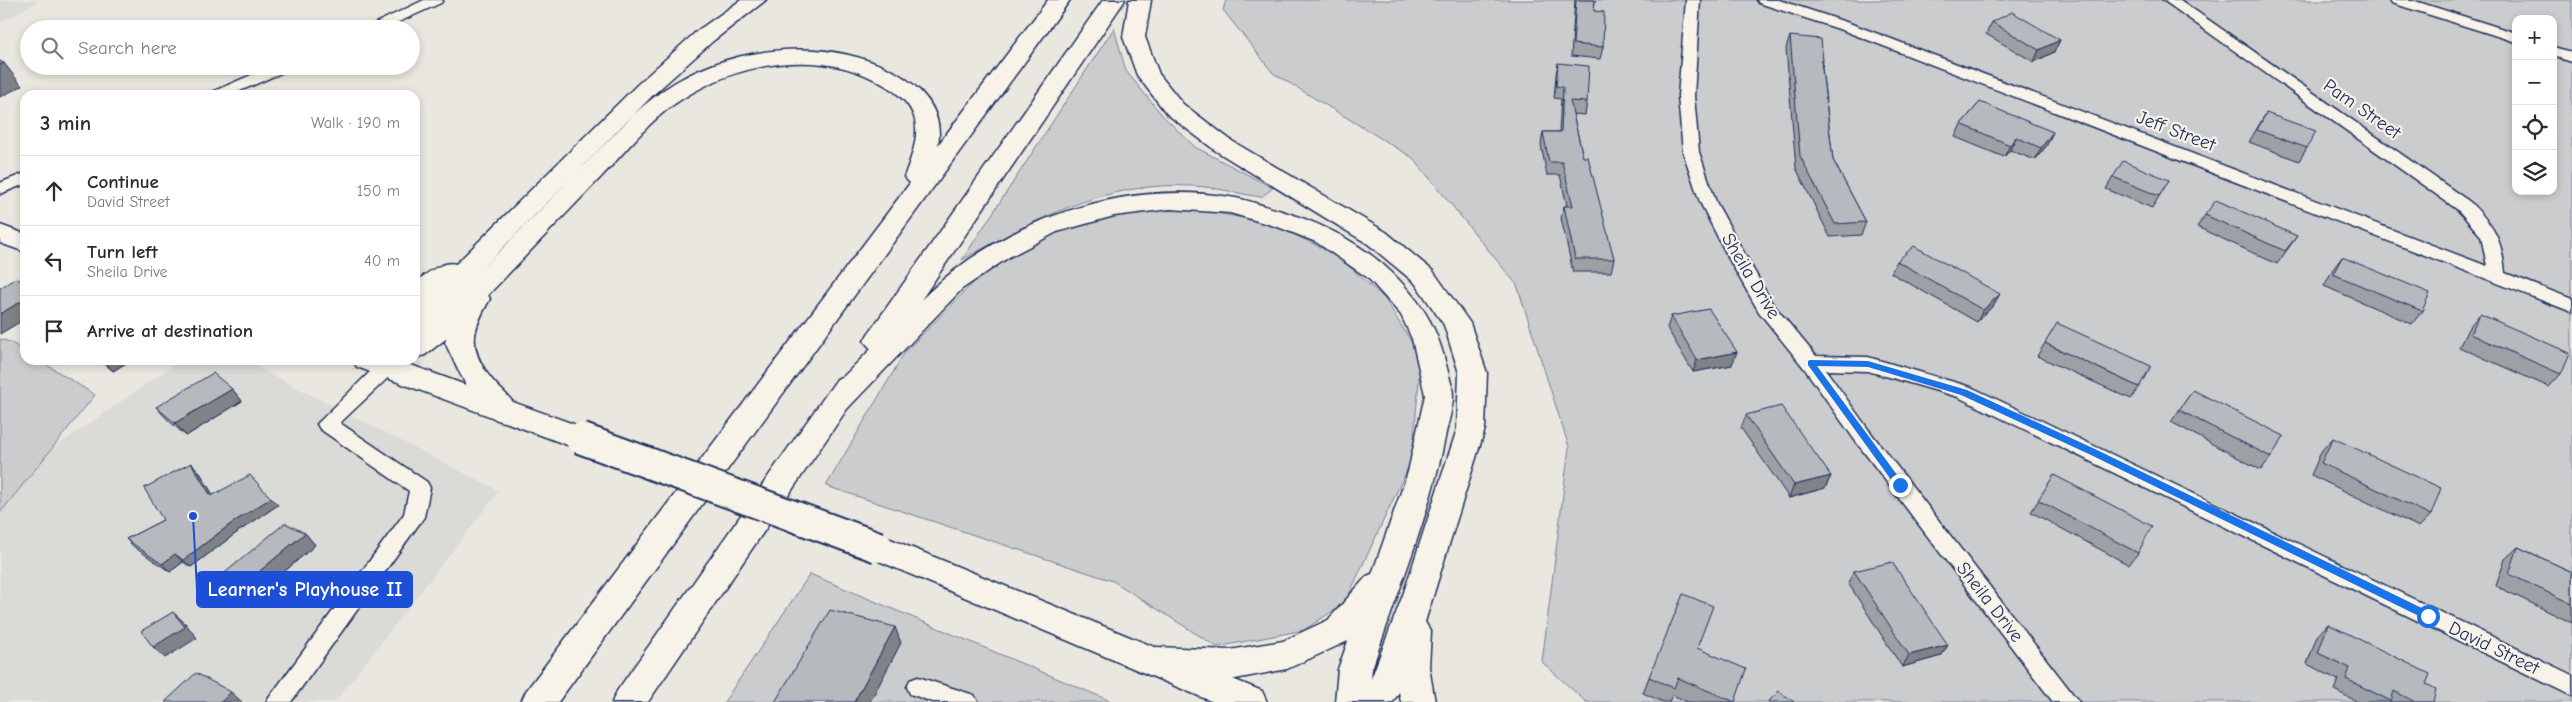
<!DOCTYPE html>
<meta charset="utf-8">
<style>
body{margin:0;font-family:"Comic Neue",sans-serif;background:#f2f2f3;color:#2b2b33}
.controls{position:absolute;right:15px;top:15px;display:grid;overflow:hidden;border-radius:10px;box-shadow:0 2px 8px #0003}
.controls button{width:45px;height:45px;display:grid;place-items:center;padding:0;border:0;border-bottom:1px solid #e1e1e2;background:#fff;color:#2b2b33;font:25px sans-serif}
.stop{position:absolute;width:15px;height:15px;margin:-11px;border:4px solid #1a73e8;border-radius:50%;background:#fff}
.stop.end{background:#1a73e8;border-color:#fff;box-shadow:0 1px 5px #0008}
.list{margin:0;padding:0;list-style:none}
h2{display:flex;justify-content:space-between;align-items:center;height:65px;margin:0;padding:0 20px;font-size:21px}
h2 small{font-size:16px;font-weight:400;color:#7c7c81}
.list li{display:grid;grid-template-columns:32px 1fr auto;gap:15px;align-items:center;box-sizing:border-box;height:70px;padding:0 20px;border-top:1px solid #e1e1e2}
.list b{display:block;font-size:19px;white-space:nowrap}
.list p{margin:0;font-size:16px;white-space:nowrap;color:#7c7c81}
.list em{font-size:16px;font-style:normal;color:#7c7c81}
.icon{flex:none;width:28px;height:28px;fill:none;stroke:currentColor;stroke-width:2;stroke-linecap:round;stroke-linejoin:round}
.map{position:relative;flex:none;width:2572px;height:702px;overflow:hidden}
.search{position:absolute;background:#fff;box-shadow:0 2px 8px #0003;left:20px;top:20px;width:400px;height:55px;display:flex;align-items:center;gap:12px;box-sizing:border-box;padding:0 18px;border-radius:28px;color:#7c7c81;font-size:19px}
.panel{position:absolute;background:#fff;box-shadow:0 2px 8px #0003;left:20px;top:90px;width:400px;height:275px;border-radius:15px}
.map>svg:first-child{display:block}
.built{fill:#dadad6}
.green{fill:#cbcccd;stroke:#737e96;fill-rule:evenodd}
.lines{fill:none;stroke-linecap:round;stroke-linejoin:round}
.minor-casing{stroke:#1b2f5e;stroke-width:3}
.secondary-casing{stroke:#1b2f5e;stroke-width:3}
.motorway-casing{stroke:#1b2f5e;stroke-width:3}
.minor{fill:#f7f3e8;fill-rule:evenodd}
.secondary{fill:#f7f3e8;fill-rule:evenodd}
.motorway{fill:#f7f3e8;fill-rule:evenodd}
.secondary-bridge-casing{stroke:#1b2f5e;stroke-width:34;stroke-linecap:butt}
.secondary-bridge{stroke:#f7f3e8;stroke-width:30}
.wall{fill:#9da0a4;stroke:#1b2f5e}
.shaded-wall{fill:#7f8286;stroke:#1b2f5e}
.building{fill:#b6babf;stroke:#1b2f5e}
.route{fill:#1a73e8}
.labels{text-anchor:middle;dominant-baseline:central;stroke-width:4.5;stroke-linejoin:round;paint-order:stroke}
.street-label{font-size:19px;fill:#1b2f5e;stroke:#f7f3e8}
.leader{fill:none;stroke:#1d4ed8;stroke-width:2}
.callout-dot{fill:#1d4ed8;stroke:#f7f3e8;stroke-width:2}
.callout{fill:#1d4ed8;stroke:#1d4ed8;stroke-width:2}
.callout-label{font-size:20px;text-anchor:middle;font-weight:bold;fill:#fff}
</style>
<div class="map">
<svg width="2572" height="702" viewBox="0 0 2572 702">
<rect width="100%" height="100%" fill="#eae7e0"/>
<filter id="ink" filterUnits="userSpaceOnUse"><feTurbulence type="fractalNoise" baseFrequency=".02" numOctaves="2"/><feDisplacementMap in="SourceGraphic" scale="10" xChannelSelector="R" yChannelSelector="G"/><feConvolveMatrix kernelMatrix="1 2 1 2 8 2 1 2 1" color-interpolation-filters="sRGB"/></filter>
<g filter="url(#ink)">
<path class="built" d="M0 0H40L0 23Z
M181 360H243L499 491 335 702H0V485Z"/>
<path class="green" d="M1226 0H2572V702H1586L1542 662 1569 447 1517 285 1413 158 1273 73 1223 10ZM2516 19H2553V191H2516Z
M1114 28 1126 71 1162 115 1195 147 1273 188 1261 197C1239 194 1216 187 1193 186 1104 181 1037 219 962 260Z
M1142 210H1200L1271 223 1338 256 1385 299 1421 358 1412 459 1345 603 1304 630 1217 647 1113 581 826 486 905 352 981 275 1054 232Z
M0 339 10 342 25 351V360H39L95 395 0 513Z
M810 574 1113 702H724Z"/>
<g class="lines">
<defs>
<path id="minor" d="M424 0H443L441 3 383 29H363Z
M1686 0H1700L1694 96 1699 152 1716 202 1772 303 1816 356 1868 357 1971 387 2572 675V696L1958 397 1868 371 1826 370 1868 429 2079 702H2053L1854 439 1804 368 1759 312 1730 261 1700 202 1683 152 1678 96Z
M1757 0H1779L1852 24 2487 266 2481 236 2458 210 2163 0H2180L2470 202C2494 226 2502 239 2505 273L2572 299V312L1842 30 1759 3Z
M2390 0H2412L2516 33V42L2392 3Z
M2553 47 2572 52V62L2553 56Z
M272 66H292L290 69 231 95H210L212 92Z
M25 173V184L0 194V183Z
M387 360 394 362 396 367 394 372 340 423 427 482 430 488 424 517 291 702H266L404 514 409 491 320 429 317 424 380 362Z
M918 677 974 695 978 702H933L910 694 907 687 910 680Z"/>
<path id="secondary" d="M0 225 25 234V252L0 243Z
M353 360H397L590 430 595 438 590 446 580 449 570 446 357 367Z
M878 534 1262 691 1267 702H1213L867 556 862 547 867 538Z"/>
<path id="motorway" d="M741 0H766L713 41 654 94 479 272C515 236 550 200 585 164 610 139 633 112 662 91 726 46 823 35 893 71 922 87 944 111 938 145L1048 0H1070L558 702H521L526 691 910 183 904 177C919 138 927 111 886 86 824 47 740 61 682 99 651 118 628 149 603 175 565 215 526 255 488 295L490 299C474 327 467 344 487 373 496 387 511 396 519 411L515 419C512 420 507 422 504 422 479 419 454 362 445 342L447 338 425 355 415 358V307L420 302 415 303V282C426 275 442 260 456 264L638 84 697 31Z
M1103 0H1125L921 300C998 222 1120 179 1230 197 1245 199 1260 205 1275 209 1323 223 1367 245 1401 282 1427 310 1438 331 1447 368 1449 377 1453 387 1453 396 1453 410 1447 425 1445 438 1429 517 1397 593 1372 669L1371 679 1404 592 1457 429 1459 373 1444 325 1415 283 1368 244 1216 151 1167 114 1137 75 1123 37 1129 0H1151L1145 37 1159 74 1183 104 1232 141 1386 232 1433 271 1470 323 1487 373 1485 429 1425 622 1431 632 1429 667 1435 702H1401L1399 692 1393 702H1335L1338 669 1348 641 1287 669 1230 680 1156 677 1144 672 1139 662 1144 652 1156 647 1230 650 1283 641 1328 620 1367 576 1372 574 1408 472 1425 395 1412 339 1401 315 1368 278 1316 242 1278 227 1230 213 1170 209 1114 216 1057 232 1009 257 962 289 847 409 648 702H612L617 691 837 379 844 376 871 349 864 341 868 334Z
M377 360H411L407 367 387 377 377 374 373 367Z"/>
</defs>
<use href="#minor" class="minor-casing"/>
<use href="#secondary" class="secondary-casing"/>
<use href="#motorway" class="motorway-casing"/>
<use href="#minor" class="minor"/>
<use href="#secondary" class="secondary"/>
<use href="#motorway" class="motorway"/>
<defs>
<path id="secondary-bridge" d="M580 438 878 547"/>
</defs>
<use href="#secondary-bridge" class="secondary-bridge-casing"/>
<use href="#secondary-bridge" class="secondary-bridge"/>
</g>
<path class="wall" d="M1575 0H1595L1594 11 1603 47 1600 59 1571 56Z
M1992 22 2060 40 2054 52 2034 62 1986 34Z
M1790 36 1823 61 1822 67 1833 160 1866 222 1861 235 1830 237 1796 168 1786 48Z
M1558 63 1587 102 1585 115 1573 114 1583 157 1614 259 1611 272H1573L1561 218 1564 206H1567L1560 175H1547L1541 145 1543 132H1559L1561 99 1554 98 1556 75Z
M1980 102 2047 145 2035 160 2010 150 2004 157 1955 137 1961 124Z
M2266 113 2307 148 2299 161 2249 142Z
M2113 177 2169 180 2152 208 2106 189Z
M2205 215 2297 236 2277 264 2197 227Z
M2342 257 2422 311 2412 324 2324 286 2333 269Z
M1897 261 1993 306 1977 322 1891 273Z
M2480 314 2561 374 2549 387 2459 347 2469 327Z
M1671 316 1732 365 1693 372 1667 328Z
M2045 343 2139 387 2131 399 2037 356Z
M100 360H131L113 371Z
M232 389 242 401 186 436 167 419 156 407Z
M2193 390 2271 457 2261 470 2171 422Z
M1746 415 1831 476 1825 488 1789 498 1741 428Z
M2333 438 2431 515 2419 527 2311 475 2322 450Z
M199 471 213 495 271 498 278 505 239 531 191 567 183 562 170 572 134 547 126 539 163 520Z
M2054 475 2138 553 2129 565 2031 512Z
M305 533 315 545 247 604 227 593 215 581Z
M2518 547 2572 572V623L2496 586 2505 559Z
M1854 571 1948 645 1941 656 1902 667 1848 583Z
M2328 624 2426 684 2433 702H2358L2334 690 2338 680 2307 664 2317 636Z
M1697 648 1735 702H1688L1672 695 1669 702H1663L1643 693 1649 677Z"/>
<path class="shaded-wall" d="M2060 40 2054 52 2034 62 2039 50Z
M4 63 22 86 0 97V65Z
M2053 132 2047 145 2035 160 2041 148Z
M2016 137 2010 150 2004 157 2010 145Z
M2000 294 1993 306 1977 322 1983 310Z
M25 299V319L0 334V314Z
M1737 352 1732 365 1693 372 1697 360Z
M103 360H131L113 371Z
M232 389 242 401 186 436 175 423Z
M191 463 199 471 218 504 211 496Z
M1831 476 1825 488 1789 498 1794 485Z
M271 498 278 505 239 531 191 567 183 560 232 523Z
M305 533 315 545 247 604 235 592Z
M175 554 183 562 170 572 162 564Z
M173 612 185 623 197 638 165 658 153 647Z
M895 627 901 643 870 702H854Z
M1948 645 1941 656 1902 667 1909 655Z
M231 692 242 702H221Z"/>
<path class="building" d="M1576 0H1595L1594 11 1604 12 1603 47 1573 44Z
M2012 12 2060 40 2039 50 1992 22Z
M1790 36 1821 39 1823 61H1821L1833 160 1866 222 1835 224 1800 156Z
M0 61 4 63 0 65Z
M1558 63 1589 66 1587 102 1570 101 1583 157H1588L1614 259H1575L1564 206H1573L1562 162H1549L1543 132H1561L1563 87 1556 86Z
M1980 102 2053 132 2041 148 2016 137 2010 145 1961 124Z
M2266 113 2316 131 2307 148 2257 130Z
M2123 161 2169 180 2159 196 2113 177Z
M2216 200 2297 236 2285 251 2205 215Z
M1914 246 2000 294 1983 310 1897 261Z
M2342 257 2430 293 2422 311 2333 274Z
M16 278 25 283V299L0 314V288Z
M1709 309 1737 352 1697 360 1671 316Z
M2480 314 2570 353 2561 374 2470 334Z
M2057 323 2151 366 2139 387 2045 343Z
M213 373 232 389 175 423 156 407Z
M2193 390 2284 436 2271 457 2179 410Z
M1781 406 1831 476 1794 485 1746 415Z
M2333 438 2441 488 2431 515 2321 463Z
M191 463 211 496 250 475 271 498 232 523 183 560 175 554 162 564 126 539 163 520 144 488Z
M2054 475 2152 526 2138 553 2038 500Z
M285 523 305 533 235 592 215 581Z
M2518 547 2572 572V604L2509 574Z
M1892 562 1948 645 1909 655 1854 571Z
M1683 594 1713 606 1697 648 1746 669 1735 702 1678 678 1674 688 1649 677Z
M830 610 895 627 854 702H775Z
M173 612 185 627 153 647 141 631Z
M2328 624 2430 674 2426 684 2436 689 2433 702H2415L2394 691 2391 701 2346 679 2350 668 2318 653Z
M196 673 231 692 221 702H165Z
M1779 691 1794 702H1768Z"/>
</g>
<path class="route" d="M1810 360 1868 361 1967 390 2097 450 2432 613 2433 616 2428 620 2425 619 2091 455 1961 395 1868 367 1817 366 1903 483V488H1897L1808 365V361Z"/>
<g class="labels">
<g class="street-label">
<text transform="translate(2362 109) rotate(35)">Pam Street</text>
<text transform="translate(2176 131) rotate(21)">Jeff Street</text>
<text transform="translate(1751 276) rotate(59)">Sheila Drive</text>
<text transform="translate(1990 602) rotate(52)">Sheila Drive</text>
<text transform="translate(2494 648) rotate(26)">David Street</text>
</g>
</g>
<path class="leader" d="M193 516L197 589"/>
<circle class="callout-dot" cx="193" cy="516" r="5"/>
<rect class="callout" x="197" y="572" width="215" height="35" rx="5"/>
<g class="callout-label">
<text x="305" y="596">Learner's Playhouse II</text>
</g>
</svg>
<div class="controls">
<button>+</button>
<button>−</button>
<button><svg class="icon" aria-label="locate" viewBox="0 0 24 24"><circle cx="12" cy="12" r="6"/><path d="M12 2v4M12 18v4M2 12h4M18 12h4"/></svg></button>
<button><svg class="icon" aria-label="layers" viewBox="0 0 24 24"><path d="M12 4l9 5-9 5-9-5zM3 14l9 5 9-5"/></svg></button>
</div>
<div class="stop" style="left:2428px;top:616px"></div>
<div class="stop end" style="left:1900px;top:485px"></div>
<div class="search"><svg class="icon" aria-label="search" viewBox="0 0 24 24"><circle cx="10" cy="10" r="6"/><path d="M15 15l6 6"/></svg>Search here</div>
<section class="panel">
<h2>3 min<small>Walk · 190 m</small></h2>
<ul class="list">
<li><svg class="icon" aria-label="ahead" viewBox="0 0 24 24"><path d="M12 20V5M6 11l6-6 6 6"/></svg><div><b>Continue</b><p>David Street</p></div><em>150 m</em></li>
<li><svg class="icon" aria-label="left" viewBox="0 0 24 24"><path d="M17 20v-9H6M10 6l-5 5 5 5"/></svg><div><b>Turn left</b><p>Sheila Drive</p></div><em>40 m</em></li>
<li><svg class="icon" aria-label="arrive" viewBox="0 0 24 24"><path d="M6 21V4h12l-3 4 3 4H6"/></svg><div><b>Arrive at destination</b></div></li>
</ul>
</section>
</div>
